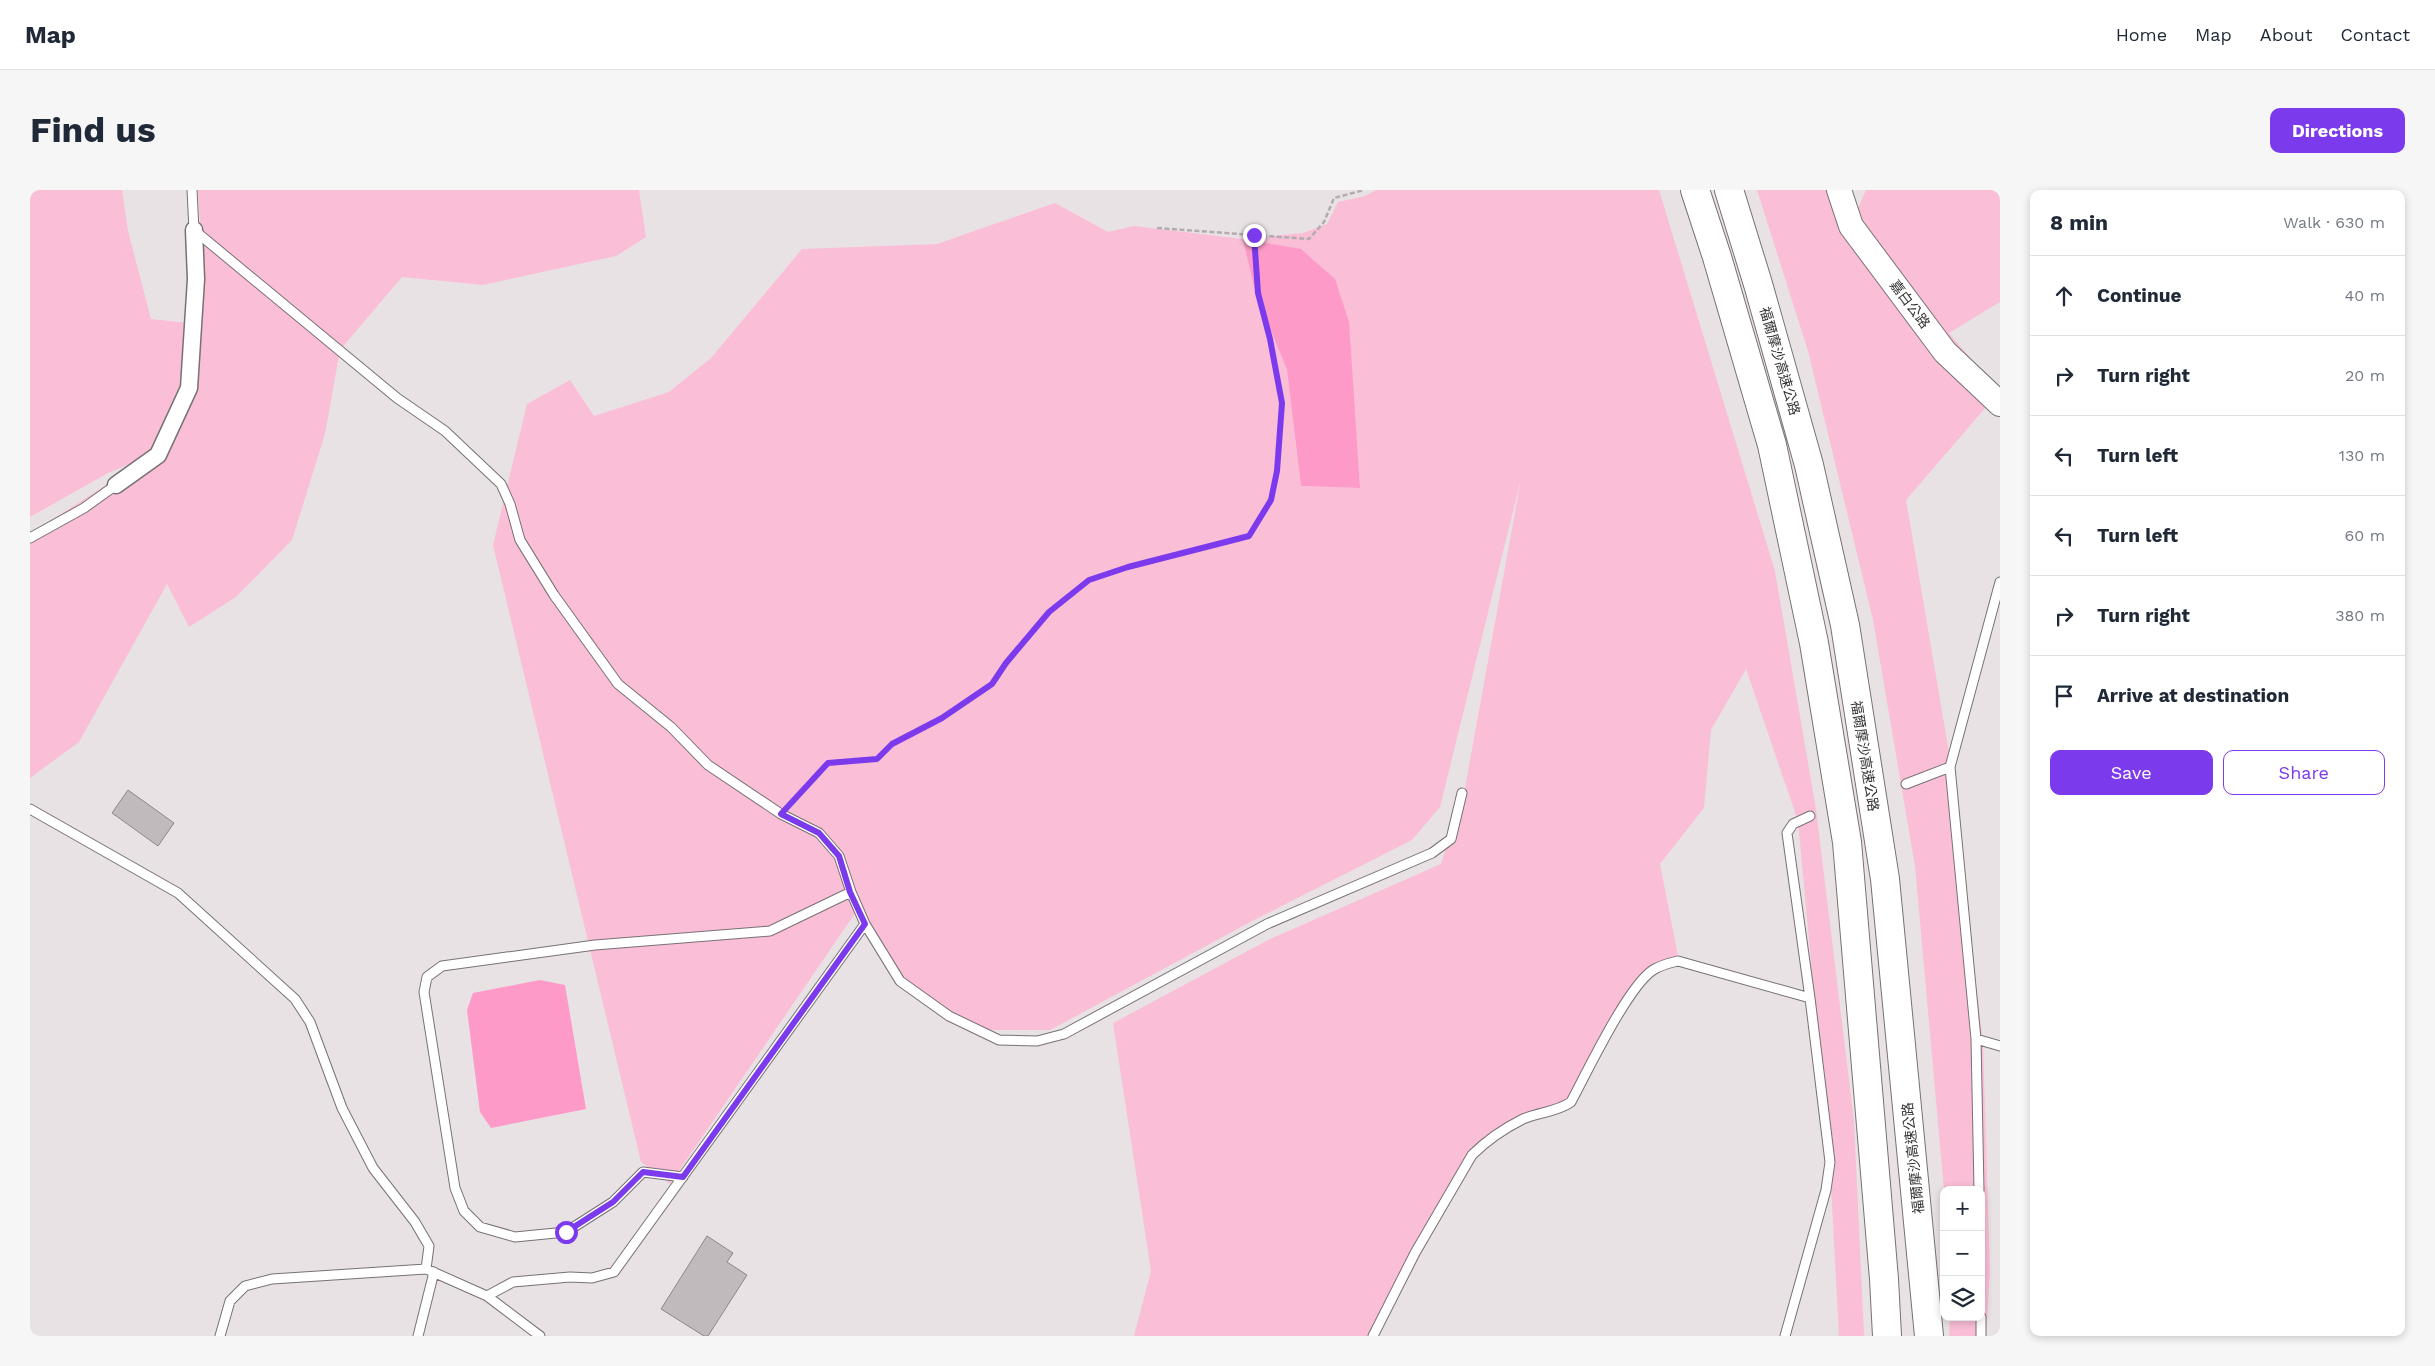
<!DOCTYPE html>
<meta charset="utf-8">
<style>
body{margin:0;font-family:"Work Sans","Noto Sans TC",sans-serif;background:#f6f6f7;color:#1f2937}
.controls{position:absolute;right:15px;bottom:15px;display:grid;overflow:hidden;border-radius:10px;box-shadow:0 2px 8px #0003}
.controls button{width:45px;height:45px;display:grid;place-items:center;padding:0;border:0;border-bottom:1px solid #e0e1e3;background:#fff;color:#1f2937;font:25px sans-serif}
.stop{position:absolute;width:15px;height:15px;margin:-11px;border:4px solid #7c3aed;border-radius:50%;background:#fff}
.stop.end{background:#7c3aed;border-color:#fff;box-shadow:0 1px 5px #0008}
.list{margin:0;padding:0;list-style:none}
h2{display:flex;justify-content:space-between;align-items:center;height:65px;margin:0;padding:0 20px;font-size:21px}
h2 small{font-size:16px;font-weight:400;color:#747a83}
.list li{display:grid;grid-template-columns:32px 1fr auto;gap:15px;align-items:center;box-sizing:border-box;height:80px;padding:0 20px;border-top:1px solid #e0e1e3}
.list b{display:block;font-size:19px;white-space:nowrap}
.list em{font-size:16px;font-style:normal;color:#747a83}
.actions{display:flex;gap:10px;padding:15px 20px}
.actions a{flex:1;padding:11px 0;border:1px solid #7c3aed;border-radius:10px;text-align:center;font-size:18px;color:#7c3aed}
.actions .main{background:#7c3aed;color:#fff}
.icon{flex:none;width:28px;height:28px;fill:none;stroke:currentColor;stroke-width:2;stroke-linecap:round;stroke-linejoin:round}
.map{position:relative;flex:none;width:1970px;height:1146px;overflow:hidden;border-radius:10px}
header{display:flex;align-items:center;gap:30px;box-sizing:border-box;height:70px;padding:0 25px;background:#fff;border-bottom:1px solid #e0e1e3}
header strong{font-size:24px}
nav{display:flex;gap:28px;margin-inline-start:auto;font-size:18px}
.intro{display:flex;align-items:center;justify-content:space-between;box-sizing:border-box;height:120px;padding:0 30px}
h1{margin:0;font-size:35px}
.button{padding:12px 22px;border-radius:10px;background:#7c3aed;color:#fff;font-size:18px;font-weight:700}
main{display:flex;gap:30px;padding:0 30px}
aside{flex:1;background:#fff;border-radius:10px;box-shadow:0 2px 8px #0003}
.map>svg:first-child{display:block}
.green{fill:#fabed7;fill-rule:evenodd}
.water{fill:#fd9ac8}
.building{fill:#c1babd;stroke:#8c8688}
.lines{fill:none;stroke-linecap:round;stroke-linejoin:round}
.service-casing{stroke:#777174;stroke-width:11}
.minor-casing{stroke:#777174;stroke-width:19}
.secondary-casing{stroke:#777174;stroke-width:26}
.motorway-casing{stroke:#777174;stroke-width:30}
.path{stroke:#b2acaf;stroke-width:2.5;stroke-dasharray:5 2.5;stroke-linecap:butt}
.service{stroke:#fff;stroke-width:9}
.minor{stroke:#fff;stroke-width:16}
.secondary{stroke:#fff;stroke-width:24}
.motorway{stroke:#fff;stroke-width:28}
.route{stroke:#7c3aed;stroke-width:6}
.labels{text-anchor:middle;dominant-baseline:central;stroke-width:4.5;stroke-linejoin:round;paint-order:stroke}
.street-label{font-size:14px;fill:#353233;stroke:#fff}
</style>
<header>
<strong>Map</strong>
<nav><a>Home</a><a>Map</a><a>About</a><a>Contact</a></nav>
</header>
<div class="intro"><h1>Find us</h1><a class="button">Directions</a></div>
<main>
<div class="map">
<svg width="1970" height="1146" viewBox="0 0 1970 1146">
<rect width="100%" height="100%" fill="#e9e2e5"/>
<path class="green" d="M0 0H92L98 41 121 129 167 134 171 48 168 0H609L616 47 586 66 453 95 372 87 310 160 295 244 262 350 206 407 159 437 137 394 49 552 0 588V344L124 264 78 283 0 327Z
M1346 0H1629L1745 381 1786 619 1824 931 1834 1146H1809L1800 978 1768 631 1716 479 1681 540 1674 618 1630 674 1649 771 1630 775 1611 791 1551 898 1530 919 1480 939 1462 952 1445 970 1422 1005 1348 1146H1104L1121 1081 1083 833 1240 749 1411 674 1435 598 1491 289 1410 617 1382 650 1226 729 1020 840H947L879 798 830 716 640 994 611 972 463 355 497 214 540 190 564 226 639 202 681 168 772 59 907 54 1025 13 1078 42 1104 36 1213 49 1273 43 1297 34 1308 12 1335 6ZM1225 101 1322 192 1330 298 1271 296 1257 180Z
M1727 0H1817L1826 23 1836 0H1970V112L1919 143 1969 202 1876 310 1921 574 1953 854 1960 1081 1956 1146H1919L1920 1127H1951V1000H1914L1885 676 1843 430 1778 161Z"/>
<path class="water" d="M1213 49 1271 59 1305 89 1319 132 1330 298 1271 296 1257 180 1225 101Z
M510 790 535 795 556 919 461 938 450 922 437 820 443 803Z"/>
<path class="building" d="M98 600 144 633 128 656 82 623Z
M677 1046 703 1063 697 1072 717 1085 678 1146H674L631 1119Z"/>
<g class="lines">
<defs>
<path id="service" d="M162 0 164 40 367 208 415 241 471 294 480 314 490 350 524 405 588 494 641 537 678 575 751 624 789 643 809 666 821 702 835 734 870 791 919 826 969 850 1007 851 1034 844 1237 734 1402 663 1421 649 1432 603
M0 348 54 318 86 295
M1876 594 1920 577
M0 619 148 703 265 809 280 832 312 918 343 978 385 1032 399 1056 396 1079
M1780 808 1757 643 1763 634 1780 626
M1946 849 1970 856
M653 987 613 982 583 1012 536 1042 485 1047 450 1037 434 1021 425 998 394 802 397 787 412 776 565 755 740 741 821 702
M1949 1000 1946 849 1920 577 1970 392
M457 1106 483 1092 540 1087 562 1088 584 1082 835 734
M1951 1127V1146
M190 1146 200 1111 215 1096 242 1089 396 1079 457 1106 510 1146
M388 1146 404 1082
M1343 1146 1385 1063 1442 965C1456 951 1475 938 1493 929 1509 922 1527 922 1541 912 1557 882 1598 796 1623 780 1631 775 1639 773 1648 771L1780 808 1800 972 1796 1000 1755 1146"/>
<path id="minor" d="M86 295 128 265 159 198 166 89 164 40"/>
<path id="secondary" d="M1809 0 1821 36 1915 162 1970 214"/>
<path id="motorway" d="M1665 0 1687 67 1742 255 1784 453 1817 652 1854 1089 1857 1146
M1699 0 1728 94 1779 275 1815 435 1855 689 1899 1146"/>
</defs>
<use href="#service" class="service-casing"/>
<use href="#minor" class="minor-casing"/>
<use href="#secondary" class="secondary-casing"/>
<use href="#motorway" class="motorway-casing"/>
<path class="path" d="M1127 38 1279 49 1294 32 1304 8 1334 0
M760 615 798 573 847 569 862 554 913 528 962 494 976 473 1019 422 1059 390 1098 377 1219 346 1241 310 1247 281 1252 213 1240 149 1228 103 1224 45"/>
<use href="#service" class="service"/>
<use href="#minor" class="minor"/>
<use href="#secondary" class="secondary"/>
<use href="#motorway" class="motorway"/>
</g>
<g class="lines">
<path class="route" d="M536 1042 583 1012 613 982 653 987 835 734 820 702 809 666 789 643 751 624 798 573 847 569 862 554 912 528 962 494 976 473 1019 422 1059 390 1098 377 1219 346 1241 310 1247 281 1252 213 1240 149 1228 103 1224 45"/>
</g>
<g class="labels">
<g class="street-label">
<text transform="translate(1880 114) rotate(53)">嘉白公路</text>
<text transform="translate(1750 171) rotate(74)">福爾摩沙高速公路</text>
<text transform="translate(1835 566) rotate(81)">福爾摩沙高速公路</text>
<text transform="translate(1883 968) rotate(-96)">福爾摩沙高速公路</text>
</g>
</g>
</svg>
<div class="controls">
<button>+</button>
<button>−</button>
<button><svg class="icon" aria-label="layers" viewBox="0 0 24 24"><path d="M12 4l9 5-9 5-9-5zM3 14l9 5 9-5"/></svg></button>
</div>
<div class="stop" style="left:536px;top:1042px"></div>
<div class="stop end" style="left:1224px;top:45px"></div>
</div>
<aside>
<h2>8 min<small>Walk · 630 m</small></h2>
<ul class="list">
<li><svg class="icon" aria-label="ahead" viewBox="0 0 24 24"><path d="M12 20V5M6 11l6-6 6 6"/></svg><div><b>Continue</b></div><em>40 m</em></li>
<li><svg class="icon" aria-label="right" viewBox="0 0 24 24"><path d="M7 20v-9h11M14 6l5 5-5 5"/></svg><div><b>Turn right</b></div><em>20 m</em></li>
<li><svg class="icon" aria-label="left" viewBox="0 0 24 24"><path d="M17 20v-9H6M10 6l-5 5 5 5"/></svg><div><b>Turn left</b></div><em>130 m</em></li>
<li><svg class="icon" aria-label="left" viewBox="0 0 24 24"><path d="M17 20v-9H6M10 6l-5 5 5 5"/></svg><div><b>Turn left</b></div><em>60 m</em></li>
<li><svg class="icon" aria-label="right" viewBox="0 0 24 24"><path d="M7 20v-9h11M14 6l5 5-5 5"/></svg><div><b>Turn right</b></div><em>380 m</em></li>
<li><svg class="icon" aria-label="arrive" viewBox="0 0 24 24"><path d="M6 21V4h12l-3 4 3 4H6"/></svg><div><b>Arrive at destination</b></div></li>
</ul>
<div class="actions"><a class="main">Save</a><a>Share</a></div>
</aside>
</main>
